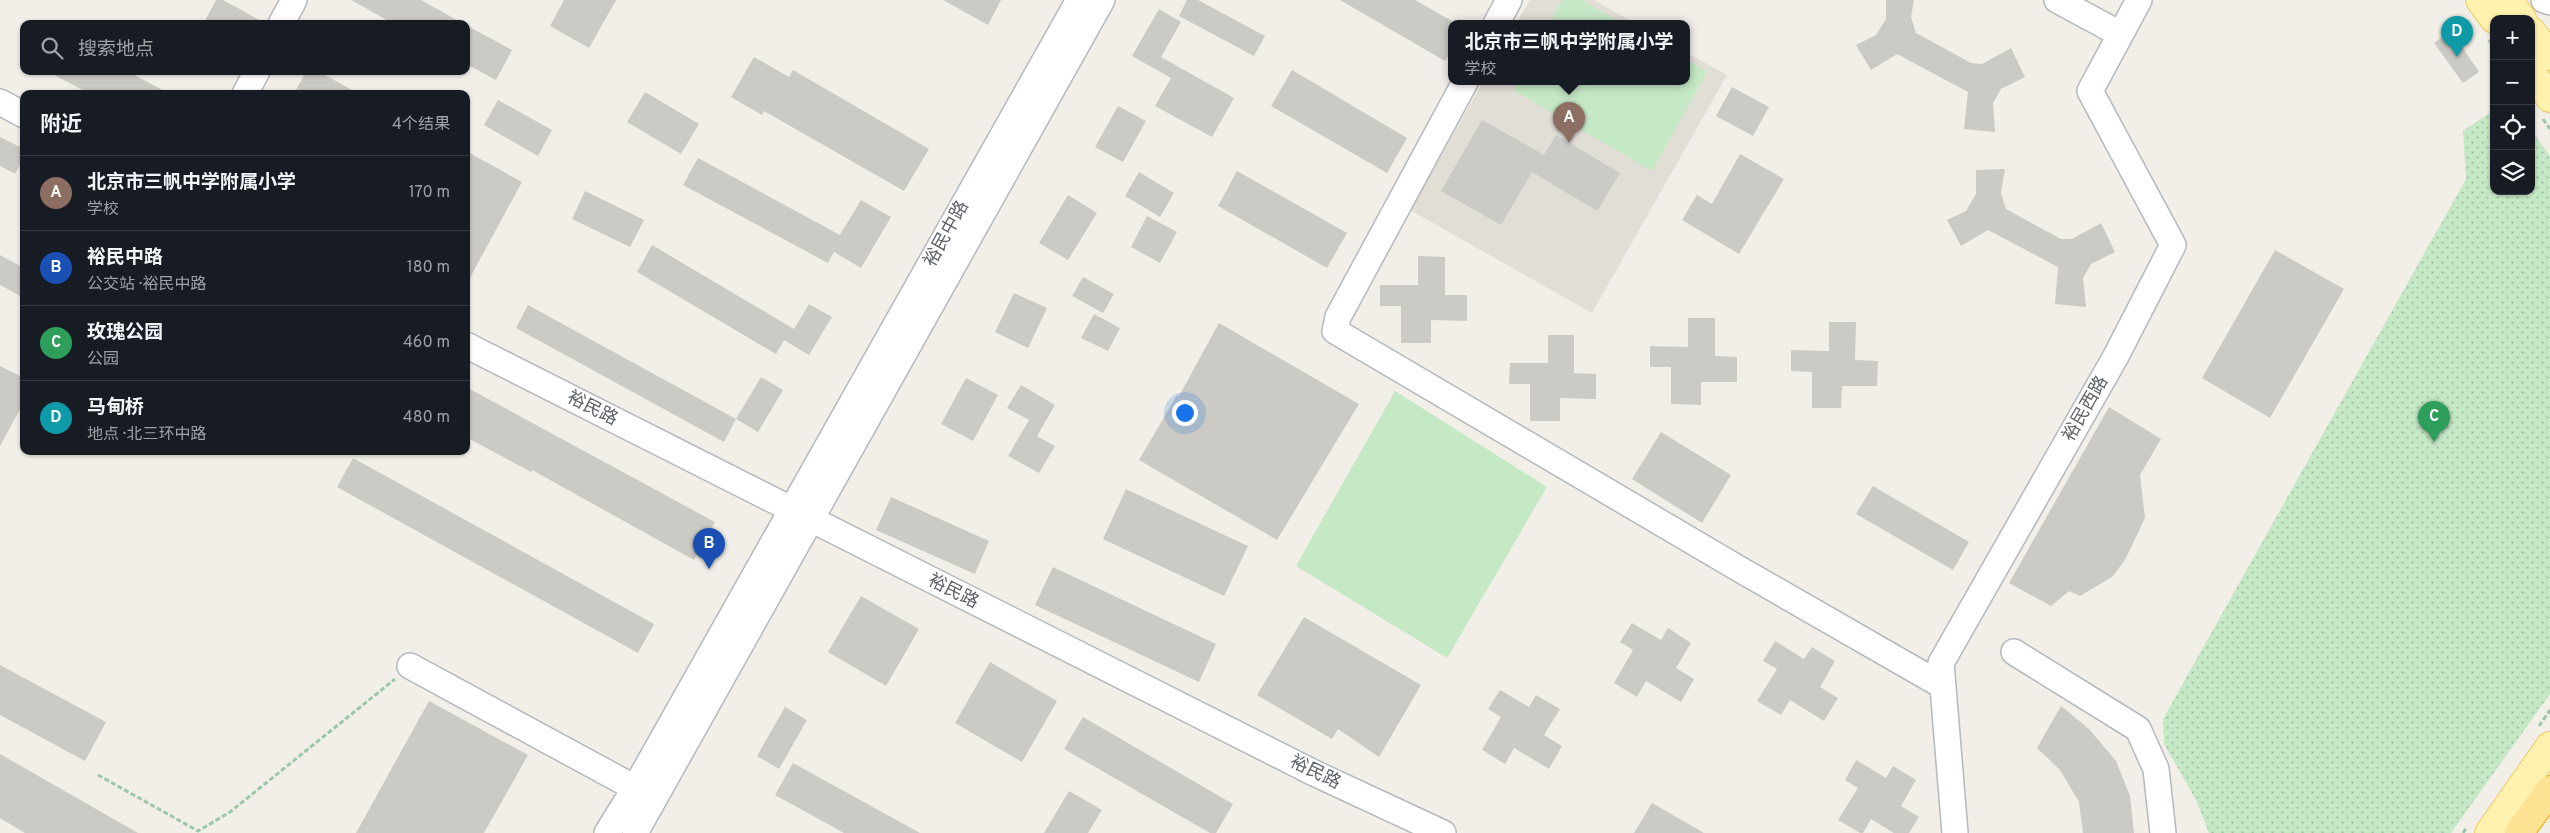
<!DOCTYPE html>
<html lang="zh">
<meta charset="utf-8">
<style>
body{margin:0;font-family:Overpass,"Noto Sans SC",sans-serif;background:#20242c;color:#f1f3f6}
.controls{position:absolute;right:15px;top:15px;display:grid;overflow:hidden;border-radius:10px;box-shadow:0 1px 4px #0004}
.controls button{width:45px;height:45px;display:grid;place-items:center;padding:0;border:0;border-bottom:1px solid #363941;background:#171b24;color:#f1f3f6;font:25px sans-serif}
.you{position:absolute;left:1184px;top:412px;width:18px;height:18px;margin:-12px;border:4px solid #fff;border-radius:50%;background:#1a73e8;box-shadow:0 0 0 8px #1a73e833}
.badge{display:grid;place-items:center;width:32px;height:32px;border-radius:50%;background:#2563eb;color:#fff;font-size:16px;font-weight:700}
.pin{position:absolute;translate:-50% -41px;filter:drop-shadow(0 1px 2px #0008)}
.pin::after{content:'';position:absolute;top:26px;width:18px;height:15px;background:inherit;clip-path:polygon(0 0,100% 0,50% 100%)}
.popup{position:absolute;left:1448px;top:20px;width:242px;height:65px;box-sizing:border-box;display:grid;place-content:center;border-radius:10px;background:#171b24;filter:drop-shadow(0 1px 4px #0005);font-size:16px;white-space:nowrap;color:#9ea1a6}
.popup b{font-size:19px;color:#f1f3f6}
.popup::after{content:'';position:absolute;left:50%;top:100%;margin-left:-10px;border:10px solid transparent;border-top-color:#171b24}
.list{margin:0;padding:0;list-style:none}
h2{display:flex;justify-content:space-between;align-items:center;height:65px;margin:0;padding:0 20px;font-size:21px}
h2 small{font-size:16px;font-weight:400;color:#9ea1a6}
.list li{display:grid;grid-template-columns:32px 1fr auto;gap:15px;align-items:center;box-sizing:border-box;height:75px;padding:0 20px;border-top:1px solid #363941}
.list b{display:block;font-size:19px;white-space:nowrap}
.list p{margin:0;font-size:16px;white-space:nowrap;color:#9ea1a6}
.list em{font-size:16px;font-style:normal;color:#9ea1a6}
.icon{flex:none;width:28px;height:28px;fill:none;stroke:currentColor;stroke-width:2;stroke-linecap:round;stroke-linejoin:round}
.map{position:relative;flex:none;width:2550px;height:833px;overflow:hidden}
.search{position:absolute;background:#171b24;box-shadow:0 1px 4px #0004;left:20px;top:20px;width:450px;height:55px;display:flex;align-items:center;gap:12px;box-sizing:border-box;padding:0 18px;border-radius:10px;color:#9ea1a6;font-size:19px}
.panel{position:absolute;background:#171b24;box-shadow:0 1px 4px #0004;left:20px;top:90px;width:450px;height:365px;border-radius:10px}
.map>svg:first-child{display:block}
.education{fill:#e1ded6}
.grass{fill:url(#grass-dots)}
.garden{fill:#c5e8c5}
.building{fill:#cccac5}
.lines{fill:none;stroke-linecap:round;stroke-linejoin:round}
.minor-casing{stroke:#b5b8bc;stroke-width:28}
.major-casing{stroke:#f2c960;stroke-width:30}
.highway-casing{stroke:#f9ab00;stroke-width:30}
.path{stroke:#9cc7a9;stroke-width:3;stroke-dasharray:5 2.5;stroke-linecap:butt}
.minor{stroke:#fff;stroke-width:25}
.major{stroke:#fff2af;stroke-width:28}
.highway{stroke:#fde293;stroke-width:28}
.labels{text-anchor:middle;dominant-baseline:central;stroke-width:4;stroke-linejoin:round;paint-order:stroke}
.street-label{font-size:18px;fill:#5f6368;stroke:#fff}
</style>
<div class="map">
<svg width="2550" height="833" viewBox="0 0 2550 833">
<defs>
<pattern id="grass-dots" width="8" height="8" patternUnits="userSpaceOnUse" patternTransform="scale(1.25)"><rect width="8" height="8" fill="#c5e8c5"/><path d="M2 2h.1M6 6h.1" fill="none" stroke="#a3c0a4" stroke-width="1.8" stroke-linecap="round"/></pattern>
</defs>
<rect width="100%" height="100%" fill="#f1efe8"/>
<path class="education" d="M1530 0H1594L1636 24H1516Z
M1687 53 1727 75 1592 313 1410 210 1483 82H1686Z"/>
<path class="grass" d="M2494 110V191H2531V129L2550 156V694L2451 833H2209L2196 800 2164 744 2163 719 2466 179 2463 131Z"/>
<path class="garden" d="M1562 0H1582L1624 24H1549Z
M1687 60 1707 72 1652 171 1513 90 1518 82H1686Z
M1395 391 1547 487 1447 658 1296 566Z"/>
<path class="building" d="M216 0H223L267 24H203Z
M351 0H421L464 24H394Z
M564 0H616L589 48 550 26Z
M943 0H1001L988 25Z
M1187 0H1198L1265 36 1254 56 1179 16Z
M1340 0H1415L1452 21V49L1445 61Z
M1886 0H1914L1911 17 1916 33 1971 63 1982 64 2011 48 2025 77 2001 89 1993 103 1995 132 1964 129 1968 92 1897 54 1871 70 1856 45 1876 35 1886 19Z
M1159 9 1181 22 1161 57 1234 98 1212 137 1155 106 1171 78 1132 56Z
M466 25 512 50 496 80 466 64Z
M2451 30 2479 72 2463 83 2434 43Z
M754 57 789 77 793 70 929 149 904 191 764 111 762 115 731 97Z
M1292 70 1407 138 1387 173 1271 106Z
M47 71H127L170 94H90Z
M306 71H318L359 94H294Z
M1732 87 1769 107 1753 136 1716 116Z
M645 92 699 124 681 154 627 122Z
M498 100 552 130 538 156 484 125Z
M1118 106 1146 121 1123 162 1095 147Z
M1482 120 1544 155 1556 135 1620 173 1597 211 1532 172 1501 225 1441 191Z
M0 137 24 149V157L15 174 0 166Z
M466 151 522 182 466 285Z
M1740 154 1784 179 1739 254 1682 220 1697 195 1712 204Z
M698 158 840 235 861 200 891 217 861 268 834 252 828 263 683 185Z
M2005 169 2001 193 2006 209 2061 239H2072L2101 223 2115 252 2091 264 2083 278 2086 307 2055 304 2058 267 1988 230 1961 246 1947 220 1966 211 1976 194V170Z
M1237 171 1347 233 1327 268 1218 206Z
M1139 172 1174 193 1160 217 1125 196Z
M585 191 644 220 630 247 572 219Z
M1068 195 1097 213 1068 260 1039 243Z
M1147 216 1177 232 1160 263 1131 247Z
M652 245 794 329 809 304 832 317 809 355 784 340 776 354 637 272Z
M2275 250 2344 289 2270 418 2202 378Z
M0 255 24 268V298L0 285Z
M1418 256 1445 257V295H1467V321L1431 320V343H1401V306H1380V285H1418Z
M1083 277 1114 294 1103 313 1072 296Z
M1014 293 1047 308 1028 348 995 332Z
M528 305 736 419 724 442 516 328Z
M1094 314 1120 328 1108 351 1081 338Z
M1688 318H1715V356L1737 357V382H1701V405L1671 404V367H1650V346L1688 347Z
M1829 322H1856L1855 360 1878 361 1877 386H1842L1841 408H1812V372L1791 371V350L1829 351Z
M1219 323 1359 404 1277 540 1139 460 1177 395 1179 396Z
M1548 335H1574V373L1596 374V399L1560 398V421H1530V384H1509L1510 363H1548Z
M0 366 24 378V402L0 446Z
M761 377 783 390 758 432 736 419Z
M966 378 998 395 973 441 941 424Z
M1021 385 1055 405 1037 436 1055 446 1039 473 1008 456 1029 420 1007 408Z
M466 387 715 522 694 560 532 470 531 472 466 437Z
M2109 407 2161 439 2140 475 2145 518 2125 560 2112 577 2080 596 2069 591 2051 606 2009 583Z
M1661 432 1731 475 1702 523 1632 479Z
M353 458 654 624 638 653 337 487Z
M1873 486 1969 542 1953 570 1856 514Z
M1126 489 1248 546 1224 596 1103 539Z
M891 497 989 541 975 574 876 530Z
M1053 567 1216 644 1199 682 1035 605Z
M861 596 919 629 886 686 828 652Z
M1304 617 1421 685 1379 757 1338 729 1332 739 1257 695Z
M1632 623 1661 640 1668 628 1691 643 1676 668 1694 679 1681 702 1646 681 1637 697 1614 683 1633 650 1620 642Z
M1775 641 1804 659 1812 647 1835 661 1820 687 1838 698 1824 721 1790 700 1781 715 1757 701 1777 669 1763 661Z
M990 662 1057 701 1022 762 955 723Z
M0 665 106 722 85 761 0 715Z
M1500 690 1529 707 1536 695 1560 709 1544 735 1562 746 1549 769 1514 748 1505 764 1482 750 1501 717 1488 709Z
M429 701 528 755 484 833H356Z
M2061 706 2089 729 2116 761 2130 796 2134 833H2083L2079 802 2060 770 2037 748Z
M785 707 807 720 779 769 757 756Z
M1083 717 1233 804 1216 833H1210L1064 749Z
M0 754 138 833H25L0 818Z
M1856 760 1886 778 1893 766 1916 780 1901 806 1919 817 1909 833H1894L1871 819 1863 833H1860L1838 820 1858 788 1845 780Z
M793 763 920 833H844L775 795Z
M1069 791 1102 810 1088 833H1044Z
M1652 803 1704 833H1634Z"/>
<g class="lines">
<defs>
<path id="minor" d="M2057 0 2120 34
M2544 0 2550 2
M281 24 294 0
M1496 24 1509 0
M1465 82 1338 317 1335 331 1741 570 1943 686
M245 94 257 71
M0 102 24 115
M466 345 1314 773 1443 833
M2014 652 2138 729 2156 769 2163 833
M410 666 635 788
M607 833 635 788 1079 0
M635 833 1102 0
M1955 833 1941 663 2116 356 2173 245 2090 91 2139 0"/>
<path id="major" d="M2480 0 2494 19
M2508 0 2522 19
M2531 31 2550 56
M2531 72 2550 98
M2489 833 2550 746"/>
<path id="highway" d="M2519 833 2550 790"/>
</defs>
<use href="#minor" class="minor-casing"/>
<use href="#major" class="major-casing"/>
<use href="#highway" class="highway-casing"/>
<path class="path" d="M2489 40 2494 47
M2543 119 2550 129
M2539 726 2550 710
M98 775 198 831 230 812 395 679
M2463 833 2467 827"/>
<use href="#minor" class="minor"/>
<use href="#major" class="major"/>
<use href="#highway" class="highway"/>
</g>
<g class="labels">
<g class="street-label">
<text transform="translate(947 234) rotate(-61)">裕民中路</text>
<text transform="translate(592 409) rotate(27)">裕民路</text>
<text transform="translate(2086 409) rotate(-60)">裕民西路</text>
<text transform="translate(953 592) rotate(27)">裕民路</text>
<text transform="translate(1315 773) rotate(26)">裕民路</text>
</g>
</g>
</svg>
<div class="controls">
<button>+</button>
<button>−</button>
<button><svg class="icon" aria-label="locate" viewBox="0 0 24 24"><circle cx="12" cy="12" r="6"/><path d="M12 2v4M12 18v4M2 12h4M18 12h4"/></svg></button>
<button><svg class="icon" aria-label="layers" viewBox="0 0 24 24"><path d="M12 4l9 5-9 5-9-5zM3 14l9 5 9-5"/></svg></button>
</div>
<div class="you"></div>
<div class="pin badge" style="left:1569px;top:143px;background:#8d6e63">A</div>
<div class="popup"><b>北京市三帆中学附属小学</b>学校</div>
<div class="pin badge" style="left:709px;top:569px;background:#1a4fb4">B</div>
<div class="pin badge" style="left:2434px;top:442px;background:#2e9e5b">C</div>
<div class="pin badge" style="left:2457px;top:57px;background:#0f9aa8">D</div>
<div class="search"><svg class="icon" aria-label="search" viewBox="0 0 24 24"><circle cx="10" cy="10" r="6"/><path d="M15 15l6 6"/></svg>搜索地点</div>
<section class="panel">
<h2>附近<small>4个结果</small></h2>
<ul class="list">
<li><span class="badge" style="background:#8d6e63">A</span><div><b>北京市三帆中学附属小学</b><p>学校</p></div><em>170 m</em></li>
<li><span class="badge" style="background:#1a4fb4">B</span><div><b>裕民中路</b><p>公交站 · 裕民中路</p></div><em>180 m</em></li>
<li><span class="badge" style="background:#2e9e5b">C</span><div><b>玫瑰公园</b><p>公园</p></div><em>460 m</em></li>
<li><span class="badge" style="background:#0f9aa8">D</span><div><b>马甸桥</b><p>地点 · 北三环中路</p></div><em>480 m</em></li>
</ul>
</section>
</div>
